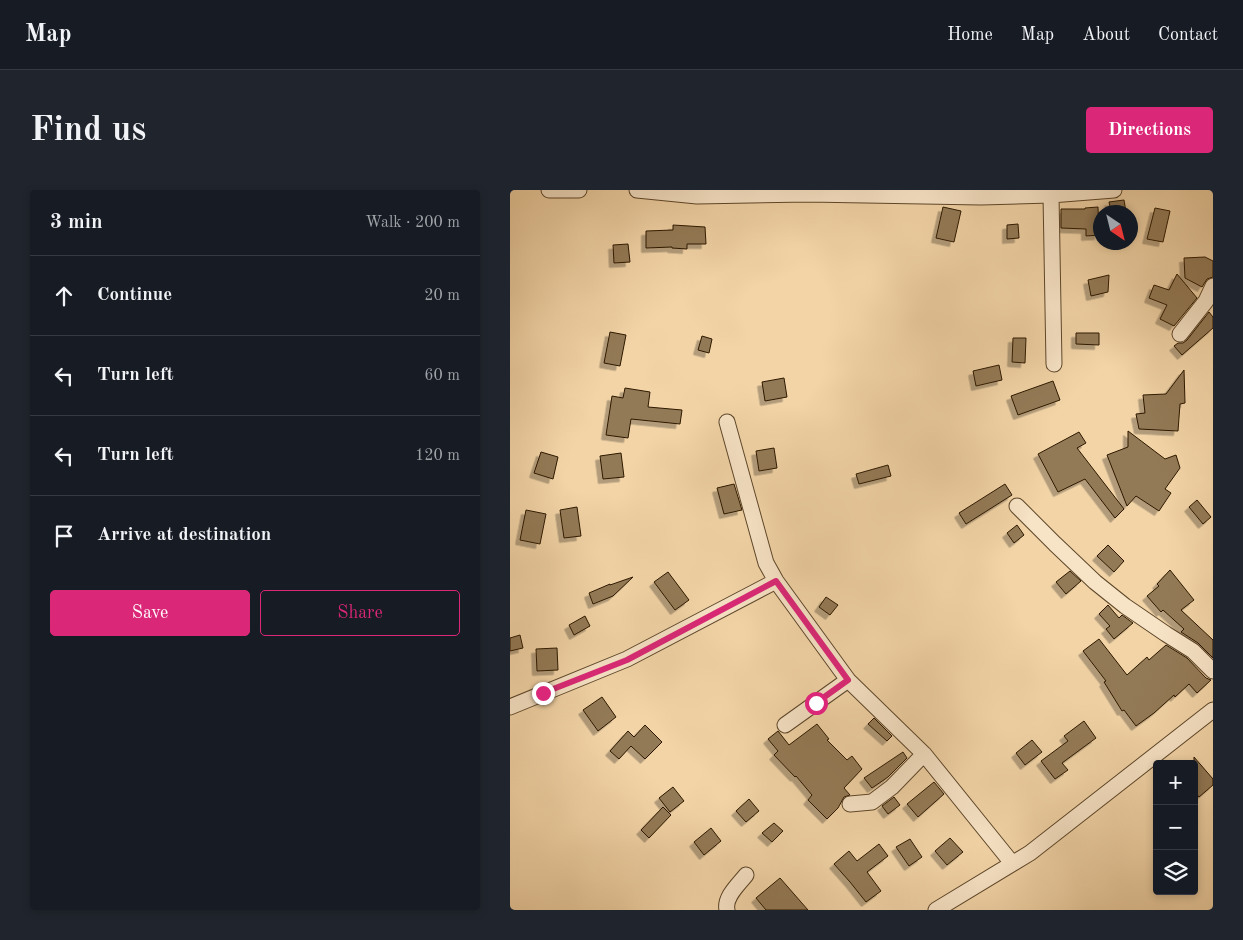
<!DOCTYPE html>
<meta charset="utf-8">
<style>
body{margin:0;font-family:"Old Standard TT",serif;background:#20242c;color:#f1f3f6}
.controls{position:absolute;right:15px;bottom:15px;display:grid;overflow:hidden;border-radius:5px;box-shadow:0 2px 8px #0003}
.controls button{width:45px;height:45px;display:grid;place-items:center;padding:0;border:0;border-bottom:1px solid #363941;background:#171b24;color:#f1f3f6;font:25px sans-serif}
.compass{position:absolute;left:583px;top:15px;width:45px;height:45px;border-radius:50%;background:#171b24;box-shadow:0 2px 8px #0003;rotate:145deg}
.stop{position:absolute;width:15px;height:15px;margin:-11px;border:4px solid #db2777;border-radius:50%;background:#fff}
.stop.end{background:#db2777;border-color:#fff;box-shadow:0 1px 5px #0008}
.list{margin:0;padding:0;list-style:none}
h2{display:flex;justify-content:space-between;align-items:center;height:65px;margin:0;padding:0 20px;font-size:21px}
h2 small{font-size:16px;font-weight:400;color:#9ea1a6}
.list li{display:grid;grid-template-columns:32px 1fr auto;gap:15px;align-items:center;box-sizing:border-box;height:80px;padding:0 20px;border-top:1px solid #363941}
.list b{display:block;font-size:19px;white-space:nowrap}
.list em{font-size:16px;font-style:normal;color:#9ea1a6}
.actions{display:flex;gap:10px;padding:15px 20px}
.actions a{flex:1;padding:11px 0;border:1px solid #db2777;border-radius:5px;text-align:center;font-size:18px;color:#db2777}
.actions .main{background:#db2777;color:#fff}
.icon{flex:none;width:28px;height:28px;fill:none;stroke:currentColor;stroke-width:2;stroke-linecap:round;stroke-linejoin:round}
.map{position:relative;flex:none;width:703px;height:720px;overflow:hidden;border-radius:5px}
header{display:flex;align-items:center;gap:30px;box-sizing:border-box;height:70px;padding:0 25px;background:#171b24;border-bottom:1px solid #363941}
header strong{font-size:24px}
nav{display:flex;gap:28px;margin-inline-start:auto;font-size:18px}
.intro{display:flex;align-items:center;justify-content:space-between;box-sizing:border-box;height:120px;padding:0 30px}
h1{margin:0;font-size:35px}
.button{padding:12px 22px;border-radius:5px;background:#db2777;color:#fff;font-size:18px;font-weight:700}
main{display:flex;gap:30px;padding:0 30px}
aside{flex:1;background:#171b24;border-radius:5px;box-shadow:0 2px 8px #0003}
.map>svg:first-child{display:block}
.building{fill:#937a57;stroke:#2d1800;filter:url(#shadow)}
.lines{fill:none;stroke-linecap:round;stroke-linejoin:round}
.minor-casing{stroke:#5e472a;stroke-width:17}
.minor{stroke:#f7e3c6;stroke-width:15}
.route{stroke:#db2777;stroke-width:6}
</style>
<header>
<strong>Map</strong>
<nav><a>Home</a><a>Map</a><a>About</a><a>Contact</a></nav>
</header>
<div class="intro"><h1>Find us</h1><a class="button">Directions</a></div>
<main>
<aside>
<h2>3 min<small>Walk · 200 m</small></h2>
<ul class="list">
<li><svg class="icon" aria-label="ahead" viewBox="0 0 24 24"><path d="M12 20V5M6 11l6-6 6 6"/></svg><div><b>Continue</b></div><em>20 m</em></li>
<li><svg class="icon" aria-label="left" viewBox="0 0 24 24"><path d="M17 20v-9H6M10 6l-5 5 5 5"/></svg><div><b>Turn left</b></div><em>60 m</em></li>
<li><svg class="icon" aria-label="left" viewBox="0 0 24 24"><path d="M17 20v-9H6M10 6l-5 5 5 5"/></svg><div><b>Turn left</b></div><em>120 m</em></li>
<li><svg class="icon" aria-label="arrive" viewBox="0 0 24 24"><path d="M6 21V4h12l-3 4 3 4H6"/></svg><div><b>Arrive at destination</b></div></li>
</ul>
<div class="actions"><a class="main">Save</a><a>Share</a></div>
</aside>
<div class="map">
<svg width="703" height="720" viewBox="0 0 703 720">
<defs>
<filter id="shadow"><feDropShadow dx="-4.5" dy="4.5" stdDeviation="0" flood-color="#0004"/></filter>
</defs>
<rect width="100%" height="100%" fill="#f2d4a7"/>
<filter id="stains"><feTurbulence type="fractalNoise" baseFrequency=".004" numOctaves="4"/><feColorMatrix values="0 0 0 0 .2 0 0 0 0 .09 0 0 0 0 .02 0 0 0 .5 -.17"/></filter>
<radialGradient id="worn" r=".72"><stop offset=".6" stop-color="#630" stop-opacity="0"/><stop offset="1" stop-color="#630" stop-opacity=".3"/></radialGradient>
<path class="building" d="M614 10 616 22H601L599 12Z
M433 17 451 21 444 52 426 48Z
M588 17 589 45 576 46V39L551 38V19H575V18Z
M645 18 660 21 653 52 637 49Z
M508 34 509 48 497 49V35Z
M163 35 195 37 196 54H177V59L162 58V57L136 58V41L163 40Z
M118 54 120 72 104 73 103 55Z
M695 67 703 71V87L697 89 692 97 675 88 674 68Z
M667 84 687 108 664 136 650 129 657 115 639 108 644 95 659 100Z
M599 85 598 102 581 106 578 90Z
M699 122 703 127V138L672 165 664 156 668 153H673L677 150Z
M100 142 116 145 110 176 94 173Z
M566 143H589V155L566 154Z
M192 146 202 149 199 163 188 160Z
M503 148H516L515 173 502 172Z
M489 175 492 190 466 196 463 181Z
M674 180 675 213 670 214 668 241 629 239 626 224 635 223 633 205 656 204Z
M274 188 277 207 255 211 252 192Z
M543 191 550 210 508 225 501 206Z
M115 198 140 202 138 217 172 220 170 234 121 229 118 248 96 245 102 206 113 208Z
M618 241 655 269 666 265 670 278 655 299 661 303 649 321 626 306 617 316 597 265 618 257Z
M569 242 576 253 567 258 614 319 605 328 575 289 548 302 528 264Z
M264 258 267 278 249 281 246 261Z
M31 262 48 267 43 289 24 283Z
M111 263 114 287 93 289 90 266Z
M378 275 381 286 349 294 346 284Z
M224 294 232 320 214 324 207 298Z
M495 294 502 305 456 334 449 323Z
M687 310 701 327 693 334 679 317Z
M67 317 71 346 54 348 50 320Z
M16 320 36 324 30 354 10 350Z
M507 335 514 345 504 353 497 343Z
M598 355 614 371 604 382 587 366Z
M660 380 684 410 671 420 703 450V468L688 453 671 442 674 439 653 420 651 422 637 406 649 396 647 394Z
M560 381 571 391 556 404 546 392Z
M158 382 179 410 165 420 144 392Z
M123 387 103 406 83 414 79 403 100 394V395Z
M316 407 328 415 320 425 309 417Z
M598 415 609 428 612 425 623 433 604 449 596 439 600 436 589 424Z
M75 426 80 436 64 445 59 435Z
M10 445 13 458 0 461V448Z
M589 449 617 485 637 467 639 470 656 455 677 468 696 488 701 490 687 503 679 494 665 507 664 505 644 523 626 536 614 520 612 521 594 492 596 491 573 461Z
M47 458 48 480 27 481 26 459Z
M92 507 106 527 88 541 73 520Z
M364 528 382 546 377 551 358 534Z
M574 531 586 548 552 573 558 580 545 589 531 571 558 551 554 546Z
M307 534 319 549 317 550 337 570 342 566 352 579 334 598 340 605 334 607 328 618 317 629 298 610 302 605 286 586 285 587 264 565 268 561 258 549 268 541 279 555Z
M135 535 152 552 135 569 121 556 109 569 100 561 118 541 124 547Z
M522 550 532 562 515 575 506 563Z
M393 562 397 568 378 587 362 598 354 588Z
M684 567 703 589V595L689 607 684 601Z
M424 592 434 604 408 627 397 614Z
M163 597 174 611 160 622 149 608Z
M384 607 390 615 378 624 372 616Z
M239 609 249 621 236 632 226 621Z
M153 617 161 625 139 648 131 640Z
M264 633 273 641 262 652 252 643Z
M201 638 211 651 194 665 184 652Z
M440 648 453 662 437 675 425 661Z
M400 649 412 667 399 676 386 657Z
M369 654 378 666 357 682 371 701 356 712 340 692 324 674 339 661 347 671Z
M270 688 298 720H256L246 708Z"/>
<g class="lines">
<defs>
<path id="minor" d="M39 0H69
M127 0 187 6 298 4 471 7 541 5 604 0
M541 5 544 174
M670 144 696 111 703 96
M217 232 256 373 266 391 338 490 414 564 502 673
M507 316 545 354 585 392 615 416 656 444 683 461 703 481
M0 517 117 469 266 391
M275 535 338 490
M340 614 362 612 382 597 414 564
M217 720C214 707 229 694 236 685
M426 720 520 663 703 520"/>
</defs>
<use href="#minor" class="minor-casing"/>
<use href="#minor" class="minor"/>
</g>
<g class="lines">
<path class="route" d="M33 503 117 470 266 391 338 490 306 513"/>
</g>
<rect width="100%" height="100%" filter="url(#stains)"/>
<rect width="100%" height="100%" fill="url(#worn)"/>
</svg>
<div class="controls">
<button>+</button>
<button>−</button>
<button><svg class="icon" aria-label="layers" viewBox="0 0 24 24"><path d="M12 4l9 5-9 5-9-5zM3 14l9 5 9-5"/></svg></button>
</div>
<svg class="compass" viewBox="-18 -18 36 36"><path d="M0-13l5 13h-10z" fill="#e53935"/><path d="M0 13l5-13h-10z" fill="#9ea1a6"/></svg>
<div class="stop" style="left:306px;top:513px"></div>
<div class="stop end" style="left:33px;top:503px"></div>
</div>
</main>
